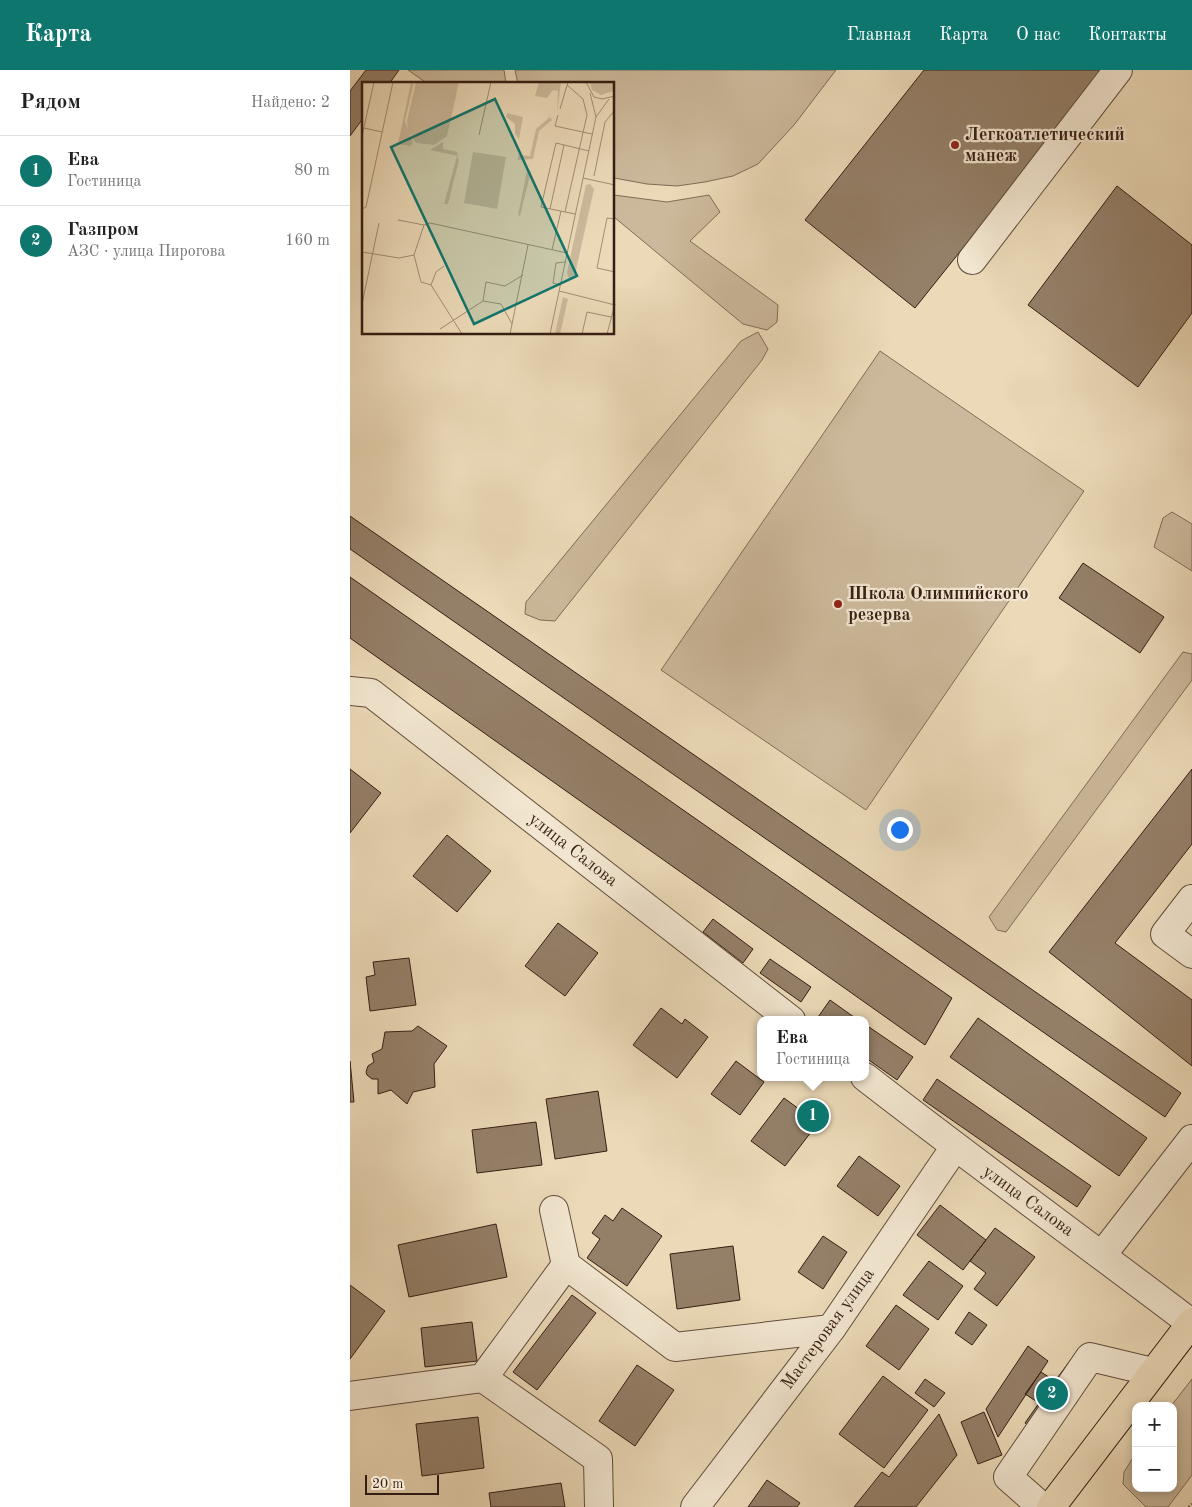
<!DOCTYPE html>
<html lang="ru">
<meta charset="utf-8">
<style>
body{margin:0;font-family:"Old Standard TT",serif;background:#f6f6f6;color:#222}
.controls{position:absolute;right:15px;bottom:15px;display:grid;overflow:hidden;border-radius:10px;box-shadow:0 2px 8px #0003}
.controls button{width:45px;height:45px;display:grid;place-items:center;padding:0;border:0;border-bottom:1px solid #e0e0e0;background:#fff;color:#222;font:25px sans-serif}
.scale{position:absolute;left:15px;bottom:12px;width:74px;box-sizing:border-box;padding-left:5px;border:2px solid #351e13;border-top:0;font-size:14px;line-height:18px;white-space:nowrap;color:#351e13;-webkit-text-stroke:4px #f2e6d0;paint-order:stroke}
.you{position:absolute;left:549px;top:759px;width:18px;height:18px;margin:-12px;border:4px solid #fff;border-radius:50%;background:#1a73e8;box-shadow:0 0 0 8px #1a73e833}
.badge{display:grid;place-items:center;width:32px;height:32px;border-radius:50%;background:#0f766e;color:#fff;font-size:16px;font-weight:700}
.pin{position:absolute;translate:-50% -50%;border:2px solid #fff;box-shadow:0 1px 5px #0006}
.popup{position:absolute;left:407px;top:946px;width:112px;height:65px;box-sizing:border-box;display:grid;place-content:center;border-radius:10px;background:#fff;filter:drop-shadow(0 1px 4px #0005);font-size:16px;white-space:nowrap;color:#767676}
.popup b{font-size:19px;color:#222}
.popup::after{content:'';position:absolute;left:50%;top:100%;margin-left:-10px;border:10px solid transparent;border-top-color:#fff}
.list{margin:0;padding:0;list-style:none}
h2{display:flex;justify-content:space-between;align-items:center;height:65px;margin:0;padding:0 20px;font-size:21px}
h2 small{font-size:16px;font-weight:400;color:#767676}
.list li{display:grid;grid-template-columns:32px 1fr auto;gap:15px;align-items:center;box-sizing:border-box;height:70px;padding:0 20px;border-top:1px solid #e0e0e0}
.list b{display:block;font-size:19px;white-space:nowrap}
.list p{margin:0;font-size:16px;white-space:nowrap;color:#767676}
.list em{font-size:16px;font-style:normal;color:#767676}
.map{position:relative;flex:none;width:842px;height:1437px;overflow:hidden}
header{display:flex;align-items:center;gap:30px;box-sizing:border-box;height:70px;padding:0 25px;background:#0f766e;color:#fff}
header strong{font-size:24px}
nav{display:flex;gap:28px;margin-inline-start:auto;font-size:18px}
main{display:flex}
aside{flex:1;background:#fff}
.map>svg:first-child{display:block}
.green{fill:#ccb99b;stroke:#806c57}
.building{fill:#947f68;stroke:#351e13}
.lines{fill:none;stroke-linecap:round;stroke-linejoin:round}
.minor-casing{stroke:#624d3c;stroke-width:30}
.major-casing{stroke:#351e13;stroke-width:30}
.path{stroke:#351e13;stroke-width:3;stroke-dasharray:1 2.5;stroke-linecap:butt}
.minor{stroke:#f2e6d0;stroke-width:28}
.major{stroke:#ebd9b7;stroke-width:28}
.poi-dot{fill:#8f2418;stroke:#f2e6d0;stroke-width:2}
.labels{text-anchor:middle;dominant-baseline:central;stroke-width:4.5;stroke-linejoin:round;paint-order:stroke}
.poi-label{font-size:18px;font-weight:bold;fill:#351e13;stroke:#f2e6d0;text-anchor:start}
.street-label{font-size:18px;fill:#351e13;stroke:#f2e6d0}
.inset-road{fill:none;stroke:#a28e75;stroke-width:1}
.view{fill:#0f766e;fill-opacity:0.15;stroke:#0f766e;stroke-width:2.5}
.inset-edge{fill:none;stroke:#351e13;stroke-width:2.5}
</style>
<header>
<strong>Карта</strong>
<nav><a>Главная</a><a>Карта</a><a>О нас</a><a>Контакты</a></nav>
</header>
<main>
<aside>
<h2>Рядом<small>Найдено: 2</small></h2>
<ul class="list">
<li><span class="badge">1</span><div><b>Ева</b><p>Гостиница</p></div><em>80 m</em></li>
<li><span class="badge">2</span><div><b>Газпром</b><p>АЗС · улица Пирогова</p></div><em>160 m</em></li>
</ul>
</aside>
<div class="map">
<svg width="842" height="1437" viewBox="0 0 842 1437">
<rect width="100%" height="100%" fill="#ebd9b7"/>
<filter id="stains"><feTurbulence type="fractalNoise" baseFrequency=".004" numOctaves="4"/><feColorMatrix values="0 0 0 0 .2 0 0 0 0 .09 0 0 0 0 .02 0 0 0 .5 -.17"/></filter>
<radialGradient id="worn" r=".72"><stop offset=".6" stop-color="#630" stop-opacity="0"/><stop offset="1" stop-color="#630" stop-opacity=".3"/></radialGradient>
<path class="green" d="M58 0H154L156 14H78Z
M165 0H486L444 55 408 94 383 106 355 112 327 116 297 114 264 108V14H168Z
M264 125 317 132 359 125 370 142 340 171 428 235 427 252 417 260 393 254 264 147Z
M408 262 418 279 412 290 205 551 190 550 175 544 176 532 391 271Z
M530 281 734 421 516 740 311 600Z
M822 442 842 454V501L804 477 813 448Z
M833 582 842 584V610L656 862 647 860 639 847Z
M842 1309V1405L818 1437H796L773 1414 774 1402 786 1383V1418H823V1336H821Z"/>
<path class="building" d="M16 0H49L39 14H14V47L0 66V21Z
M574 0H755L565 238 455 150Z
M767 116 842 175V243L788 317 678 235Z
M0 446 831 1023 815 1047 0 479Z
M733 493 814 547 790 583 709 528Z
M0 507 602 928 575 975 0 568Z
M0 699 31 723 0 763Z
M842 699V774L765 873 842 930V996L699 882Z
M97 765 141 801 107 842 63 806Z
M363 849 403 879 393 893 353 862Z
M208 853 248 883 215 926 175 896Z
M59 888 66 935 20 941 16 907 25 905 23 892Z
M420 889 461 917 451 932 410 903Z
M480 930 508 950H466Z
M311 938 332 954 335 949 358 967 327 1008 283 975Z
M628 948 797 1068 769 1106 600 987Z
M516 955 563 987 547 1010 516 988Z
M68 956 97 976 84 994 85 1017 63 1022 57 1034 41 1020 28 1024V1009H22L17 1005 16 1002 18 996 24 992 22 984 32 979 35 962 62 961Z
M0 991 4 1032H0Z
M386 991 414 1012 390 1045 361 1024Z
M587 1009 741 1116 727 1137 573 1030Z
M248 1021 257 1081 205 1089 196 1029Z
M434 1028 468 1053 435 1096 401 1071Z
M186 1052 192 1095 127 1103 122 1060Z
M509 1086 550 1116 528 1146 487 1116Z
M590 1135 636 1170 613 1200 567 1165Z
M272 1138 312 1166 277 1216 237 1188 250 1169 242 1163 255 1145 263 1151Z
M146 1154 157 1207 59 1227 48 1175Z
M645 1158 685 1187 647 1236 624 1219 636 1203 620 1191Z
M473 1166 497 1182 473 1219 448 1202Z
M383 1176 390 1230 327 1239 320 1184Z
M579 1191 613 1216 588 1250 553 1225Z
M0 1215 35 1241 0 1289Z
M222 1225 246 1243 187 1320 163 1302Z
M546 1235 579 1259 549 1300 516 1276Z
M619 1242 637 1255 622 1275 605 1263Z
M122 1252 127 1291 75 1297 71 1258Z
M678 1276 698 1291 648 1367 636 1339Z
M722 1288 743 1303 697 1369 675 1353 689 1333 675 1324 691 1302 705 1311Z
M287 1295 324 1320 285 1376 249 1351Z
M533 1306 578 1340 534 1398 489 1364Z
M575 1309 595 1323 584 1337 565 1323Z
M634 1342 652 1385 628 1394 611 1352Z
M589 1344 607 1385 566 1437H504L532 1402 539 1407Z
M128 1347 134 1398 72 1406 66 1354Z
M417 1410 450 1433 447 1437H398Z
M211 1413 215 1437H141L139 1423Z"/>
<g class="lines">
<defs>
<path id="minor" d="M622 190 768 0
M0 621 21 623 441 950
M842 829 815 864 842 884
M515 1007C623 1091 733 1171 841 1253
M204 1140 216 1195
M752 1185 842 1069
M133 1308 216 1195 325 1277 481 1259
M0 1326 133 1308 248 1389 249 1437
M345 1437 481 1259 605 1077
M692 1437 658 1407 740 1287 803 1302"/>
<path id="major" d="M701 1437 842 1252"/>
</defs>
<use href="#minor" class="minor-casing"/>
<use href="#major" class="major-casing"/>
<path class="path" d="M839 1437 842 1434"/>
<use href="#minor" class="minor"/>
<use href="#major" class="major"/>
</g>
<g class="poi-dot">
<circle cx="605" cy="75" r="5"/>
<circle cx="488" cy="534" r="5"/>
</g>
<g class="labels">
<g class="poi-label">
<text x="615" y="65">Легкоатлетический<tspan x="615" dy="21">манеж</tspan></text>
<text x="498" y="524">Школа Олимпийского<tspan x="498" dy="21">резерва</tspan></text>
</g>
<g class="street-label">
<text transform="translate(223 780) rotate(38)">улица Салова</text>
<text transform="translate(678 1131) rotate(36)">улица Салова</text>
<text transform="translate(478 1259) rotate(-54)">Мастеровая улица</text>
</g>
</g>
<g transform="translate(12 12)">
<rect width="252" height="252" fill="#ebd9b7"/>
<path d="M49 0H52L43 39 51 61 48 64 36 62ZM54 0H97L85 54 72 63 54 61 46 49 45 39ZM177 0H199L195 31 196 9 191 8 185 16 173 14ZM228 0H252V9L239 13 230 8ZM145 31 161 35 157 57 153 52V42L144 35ZM188 35 190 38 177 49 171 77 156 78V73L168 74 174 47ZM81 60V67L95 70 96 74 68 68ZM111 70 144 75 135 127 102 121ZM95 74 97 78 86 122H82ZM165 89H169L158 134 156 133ZM228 102 232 107 212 197H210L206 195 205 190 224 103ZM201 215 206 217 198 252H193Z" fill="#ccb99b"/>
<path class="inset-road" d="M224 0 232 15 240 17 253 14M198 27 206 0M196 33 193 44 230 52M234 35 247 17M2 46 20 50M117 53 129 0M0 54 12 0M232 94 243 40 253 28M221 96 253 103M0 127 4 125 31 0M188 127 202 63M203 130 225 33 221 17 205 3M213 132 179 125 194 61 227 69M253 137 245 136 235 186 253 190M36 138 62 143 68 141 205 171M190 168 199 129M0 170 37 176 52 173 62 143M52 173 59 200M59 200 69 203 100 252M69 203 74 190 82 184M198 203 191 201 194 181 203 180M197 209 253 223M121 219 124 200 143 204 161 193M0 222 17 141M78 247 121 219 139 222 150 242M148 252 166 163M188 252 234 35 228 11M220 252 225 230 249 235M245 252 253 222"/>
<path class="view" d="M133 17 215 194 112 242 29 65Z"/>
<rect width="252" height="252" class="inset-edge"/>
</g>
<rect width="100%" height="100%" filter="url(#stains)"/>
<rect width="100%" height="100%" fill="url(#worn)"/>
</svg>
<div class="controls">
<button>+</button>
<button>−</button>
</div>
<div class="scale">20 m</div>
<div class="you"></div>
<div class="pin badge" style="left:463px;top:1046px">1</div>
<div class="popup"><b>Ева</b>Гостиница</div>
<div class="pin badge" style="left:702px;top:1324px">2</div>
</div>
</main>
